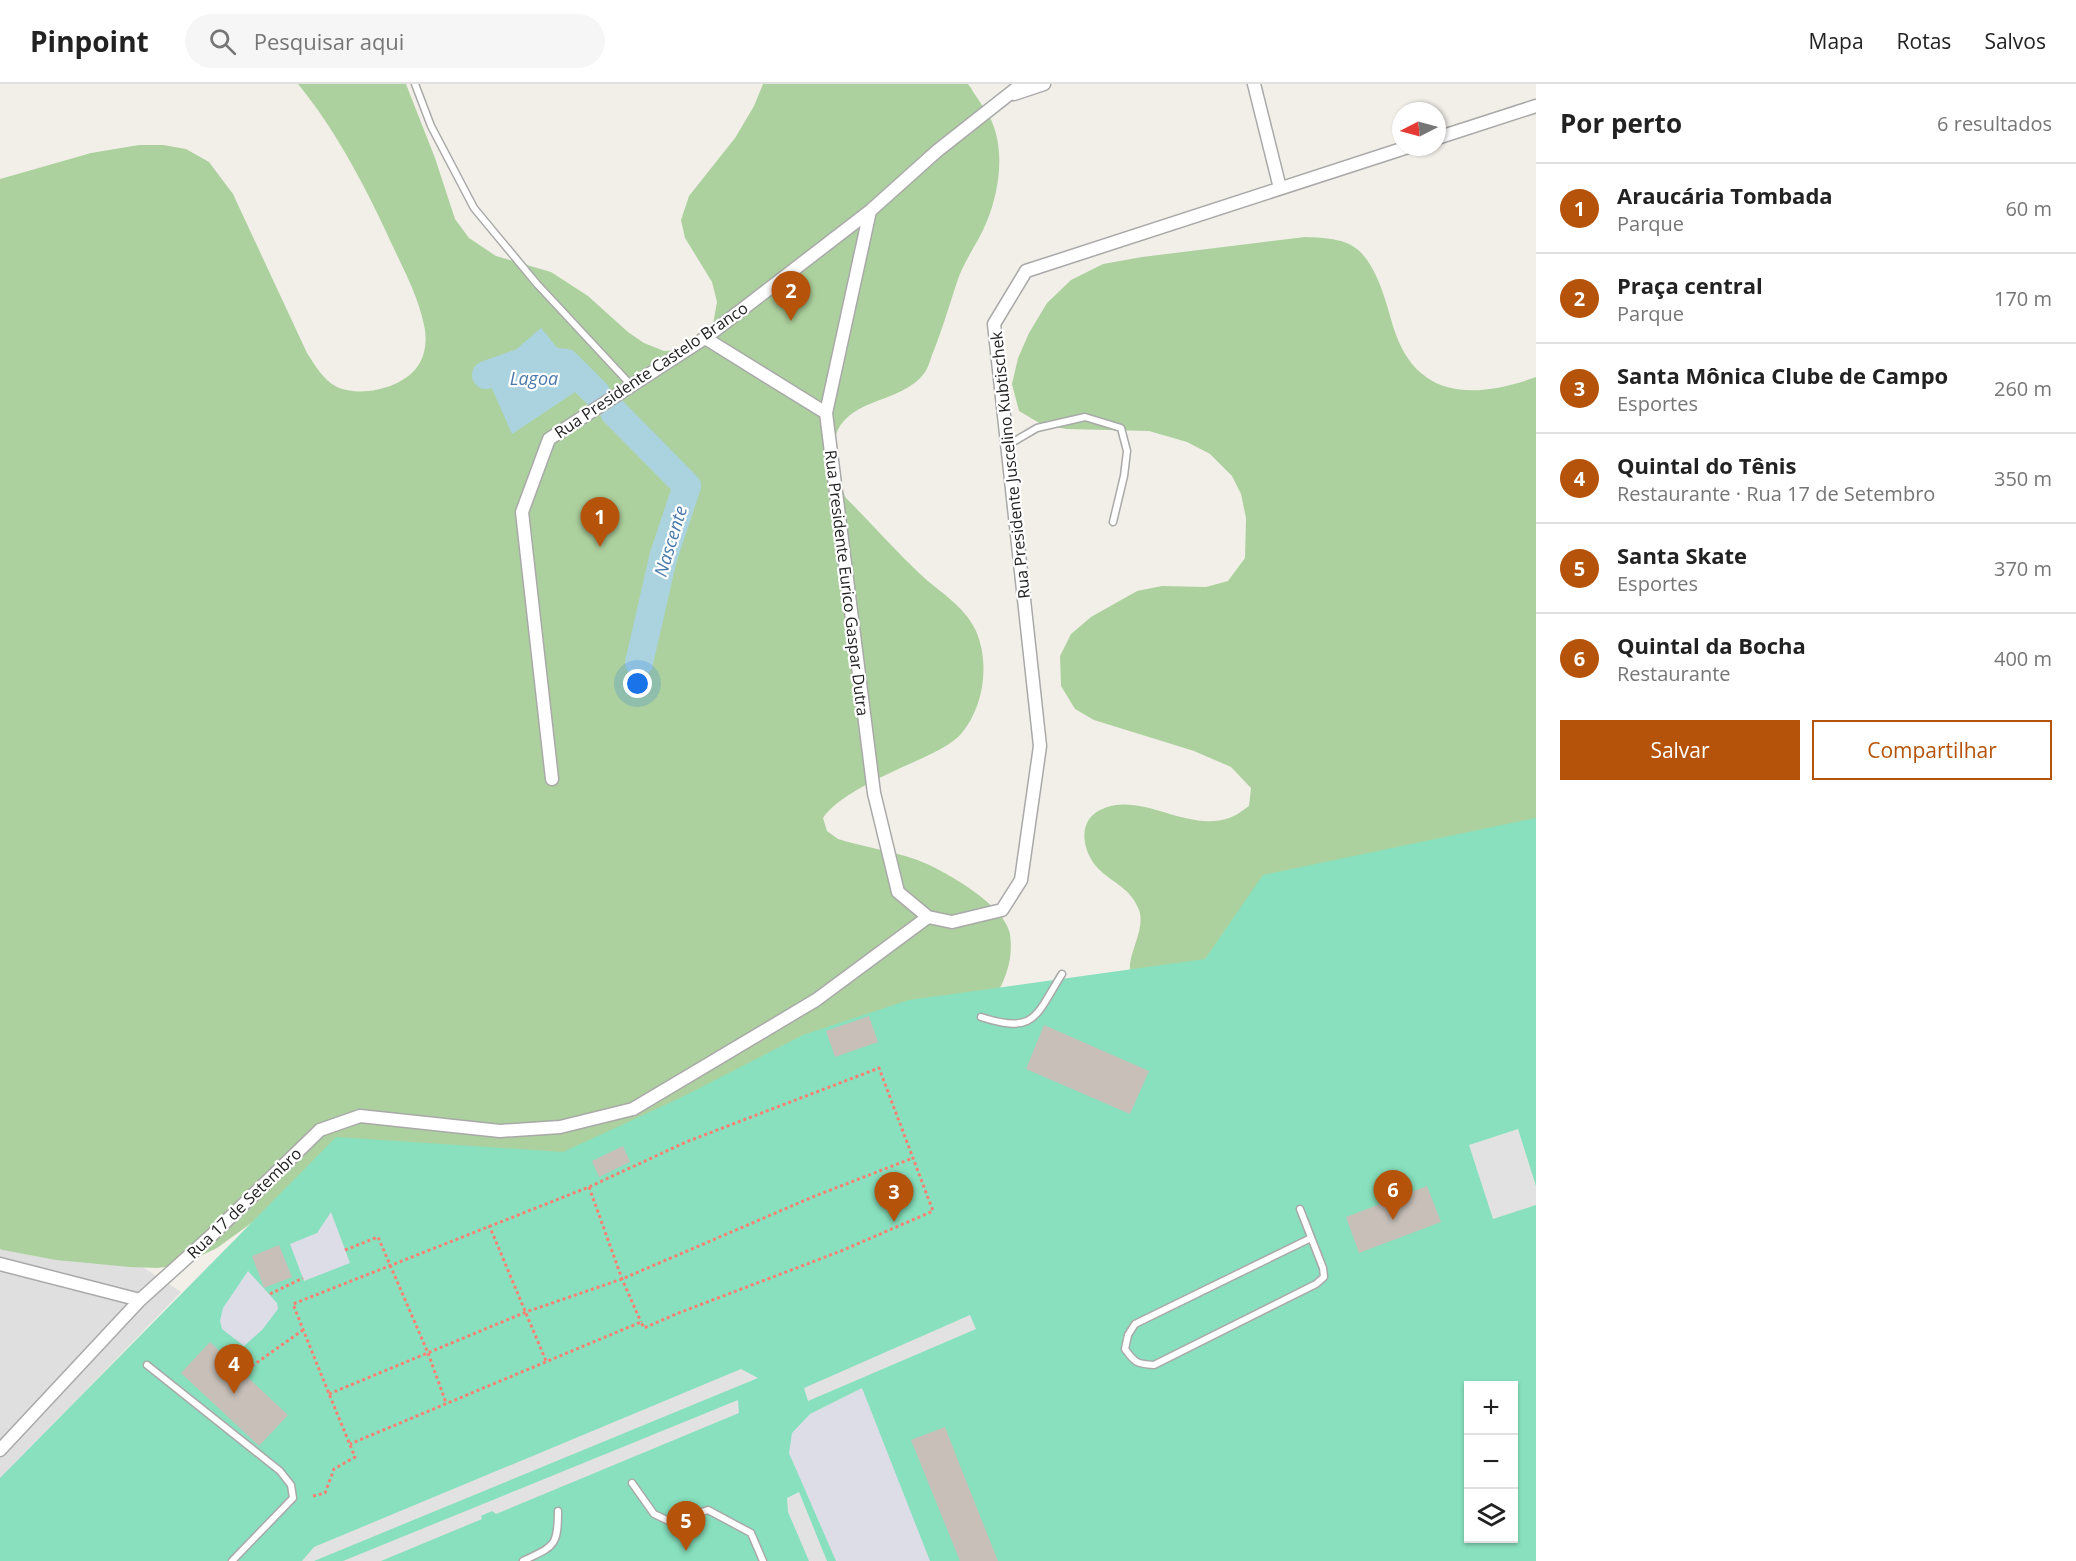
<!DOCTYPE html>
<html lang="pt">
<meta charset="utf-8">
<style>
body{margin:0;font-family:"Open Sans",sans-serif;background:#f6f6f6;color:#222}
.controls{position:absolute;right:18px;bottom:18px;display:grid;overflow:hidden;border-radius:0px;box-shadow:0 2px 4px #0004}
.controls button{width:54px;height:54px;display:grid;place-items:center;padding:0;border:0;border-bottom:2px solid #e0e0e0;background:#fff;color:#222;font:30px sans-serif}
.compass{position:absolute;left:1392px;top:18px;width:54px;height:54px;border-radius:50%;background:#fff;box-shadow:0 2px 4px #0004;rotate:264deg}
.you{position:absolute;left:638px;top:600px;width:21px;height:21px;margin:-15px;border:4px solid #fff;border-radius:50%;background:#1a73e8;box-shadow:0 0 0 9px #1a73e833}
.badge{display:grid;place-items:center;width:39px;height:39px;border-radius:50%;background:#b45309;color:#fff;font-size:20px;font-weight:700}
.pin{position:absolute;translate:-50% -50px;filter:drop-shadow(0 2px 3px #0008)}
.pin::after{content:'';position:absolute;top:32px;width:21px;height:18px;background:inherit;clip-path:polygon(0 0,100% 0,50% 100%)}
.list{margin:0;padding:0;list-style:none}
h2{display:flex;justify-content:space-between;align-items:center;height:78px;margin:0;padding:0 24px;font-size:26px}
h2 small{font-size:20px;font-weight:400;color:#767676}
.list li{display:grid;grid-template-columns:39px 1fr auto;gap:18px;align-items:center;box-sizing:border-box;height:90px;padding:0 24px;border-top:2px solid #e0e0e0}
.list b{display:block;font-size:22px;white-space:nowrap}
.list p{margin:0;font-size:20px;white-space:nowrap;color:#767676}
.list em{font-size:20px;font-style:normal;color:#767676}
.actions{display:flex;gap:12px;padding:18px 24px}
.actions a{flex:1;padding:14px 0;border:2px solid #b45309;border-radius:0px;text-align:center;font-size:21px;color:#b45309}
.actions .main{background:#b45309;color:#fff}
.icon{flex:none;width:33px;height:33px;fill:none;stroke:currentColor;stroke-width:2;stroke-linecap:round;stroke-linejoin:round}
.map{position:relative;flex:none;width:1536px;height:1477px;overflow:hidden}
header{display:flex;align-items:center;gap:36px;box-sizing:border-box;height:84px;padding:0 30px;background:#fff;border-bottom:2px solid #e0e0e0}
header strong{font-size:28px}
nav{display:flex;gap:33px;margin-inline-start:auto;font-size:21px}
.search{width:420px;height:54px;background:#f6f6f6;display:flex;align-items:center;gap:15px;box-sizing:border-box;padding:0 21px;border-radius:33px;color:#767676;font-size:22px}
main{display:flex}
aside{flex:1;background:#fff}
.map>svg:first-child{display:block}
.residential{fill:#e0dfdf}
.forest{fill:#add19e}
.pitch{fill:#88e0be;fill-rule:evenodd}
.parking{fill:#e2e2e2}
.plaza{fill:#dddde8}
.water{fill:#aad3df}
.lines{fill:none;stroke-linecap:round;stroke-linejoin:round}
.river{stroke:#aad3df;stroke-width:28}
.building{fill:#c7bfb8}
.lane-casing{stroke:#a9a9a9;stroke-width:9}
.street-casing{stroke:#a9a9a9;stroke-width:15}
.path{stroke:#fa8072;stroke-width:3;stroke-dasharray:3 3;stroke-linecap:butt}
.lane{stroke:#fff;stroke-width:6}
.street{stroke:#fff;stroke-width:12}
.labels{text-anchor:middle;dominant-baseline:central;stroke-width:4.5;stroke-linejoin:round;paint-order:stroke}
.street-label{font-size:16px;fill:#222;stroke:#fff}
.water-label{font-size:18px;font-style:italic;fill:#4a7aab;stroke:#fff}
</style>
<header>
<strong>Pinpoint</strong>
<div class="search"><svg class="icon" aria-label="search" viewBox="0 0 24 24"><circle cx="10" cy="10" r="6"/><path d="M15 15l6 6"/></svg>Pesquisar aqui</div>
<nav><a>Mapa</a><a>Rotas</a><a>Salvos</a></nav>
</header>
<main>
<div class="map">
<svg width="1536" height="1477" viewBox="0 0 1536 1477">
<rect width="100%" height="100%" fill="#f2efe9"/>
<path class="residential" d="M0 1134 138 1180 181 1208 0 1395Z"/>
<path class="forest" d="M298 0H406L435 74 455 135 469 154 496 172 551 188 588 212 628 248 644 259 664 267 689 265 713 240 717 218 712 198 685 154 681 136 689 112 735 54 754 22 763 0H968L971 4C977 15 987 26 992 38 1005 68 999 108 987 137 979 158 964 176 957 198 949 222 942 247 932 271 930 277 928 284 925 288 902 322 838 312 834 362 833 381 837 396 846 414 871 439 894 465 919 489 939 508 964 521 976 547 990 580 984 623 961 650 954 658 941 665 931 670 901 685 841 707 823 734L827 747 838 755C867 764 901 768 927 780 951 791 1005 822 1010 850 1013 872 1008 889 998 908L617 1061 289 1112 217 1164 182 1181 157 1184 130 1183 56 1176 3 1166 0 1165V95L91 69 139 61H163L186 65 209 78 233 110 307 269C315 281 323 296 337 303 361 314 405 304 419 280 426 269 427 253 424 241 419 216 407 192 396 169 369 110 339 50 298 0Z
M1305 153C1326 154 1350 154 1364 172 1381 193 1387 223 1395 248 1419 317 1477 314 1536 293V1038L1133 912C1132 902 1129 890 1130 880 1132 863 1145 843 1139 826 1130 802 1109 798 1095 781 1082 764 1078 737 1100 726 1140 706 1186 749 1229 734 1236 732 1243 726 1249 722L1251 704 1231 683 1194 667 1094 636 1075 625 1061 602 1060 572 1071 550 1091 533 1137 507 1162 502 1206 503 1228 497 1245 474 1246 434 1241 410 1232 392 1210 370 1187 358 1149 347 1066 345 1041 340 1019 327 1012 300 1018 274 1029 249 1047 219 1071 196 1103 180 1142 173Z"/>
<path class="pitch" d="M1536 734V1477H0V1394L336 1053 563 1068 680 1014 803 951 909 916 1205 875 1263 791ZM1468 1302H1514V1454H1468Z"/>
<path class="parking" d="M1518 1045 1536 1102V1121L1493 1135 1469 1061Z
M970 1231 976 1245 808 1317 804 1304Z
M741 1285 758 1294 314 1477H302L314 1463Z
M738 1316 739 1329 496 1430 492 1427 481 1432 482 1435 381 1477H343Z
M799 1408 827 1477H809L788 1428 787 1414Z"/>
<path class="plaza" d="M331 1128 350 1179 304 1197 290 1160 317 1149Z
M248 1187 277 1219 278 1225 262 1246 244 1262 222 1245 220 1237 223 1224Z
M862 1304 930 1477H836L789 1369 792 1349 810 1330Z"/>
<path class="water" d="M541 244 587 300 512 350 486 291Z"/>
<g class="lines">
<path class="river" d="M486 291 531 275 566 279 596 309
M614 328 687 402 663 474 639 579"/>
</g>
<path class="building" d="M869 932 878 958 835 973 826 947Z
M1044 941 1149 987 1130 1030 1026 985Z
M623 1062 630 1078 599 1093 592 1077Z
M1427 1102 1441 1138 1359 1169 1346 1133Z
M279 1161 292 1193 264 1204 252 1172Z
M210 1258 288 1331 259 1362 181 1289Z
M945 1343 959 1379 998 1477H960L911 1356Z"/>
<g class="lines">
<defs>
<path id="lane" d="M415 0 431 42 474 124 537 200 631 301
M1008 361 1037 344 1085 333 1121 344 1127 367 1124 392 1113 438
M981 933C1036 951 1036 931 1062 890
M1300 1125 1323 1184 1324 1193 1316 1200 1154 1281C1137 1280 1135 1279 1125 1265L1128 1251 1135 1240 1311 1154
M147 1281 280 1387 291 1401 293 1414 232 1477
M632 1399 654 1430 671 1438 708 1426 751 1449 763 1477
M523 1477C554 1462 558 1463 558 1427"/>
<path id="street" d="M1254 0 1280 104
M1014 10 1044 0
M1437 54 1536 22
M705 254 826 329 874 709 898 808 928 833 952 838 1002 826 1021 796 1040 662 994 240 1026 187 1408 63
M826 329 870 127
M552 695 522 428 549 355 705 254 870 127 937 67 1022 0
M0 1180 140 1216
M0 1366 140 1216 212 1151 320 1046 360 1032 500 1047 560 1043 633 1025 816 916 928 833"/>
</defs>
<use href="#lane" class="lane-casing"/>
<use href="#street" class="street-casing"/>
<path class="path" d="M589 1103 622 1195 641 1238
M489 1141 546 1277
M345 1166 378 1153 428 1269 446 1319
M270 1210 303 1194
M242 1289 303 1246
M329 1310 526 1228 622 1195 815 1112 913 1074
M313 1412 325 1409 334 1385 355 1373C334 1322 313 1271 293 1220L589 1103 686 1058 879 984 933 1127 841 1167 676 1230 644 1244 641 1238 350 1360"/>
<use href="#lane" class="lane"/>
<use href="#street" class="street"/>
</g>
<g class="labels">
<g class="street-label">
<text transform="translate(651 286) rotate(-34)">Rua Presidente Castelo Branco</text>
<text transform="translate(1010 381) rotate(-96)">Rua Presidente Juscelino Kubtischek</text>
<text transform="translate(847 499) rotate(83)">Rua Presidente Eurico Gaspar Dutra</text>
<text transform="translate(244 1119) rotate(-44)">Rua 17 de Setembro</text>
</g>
<g class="water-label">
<text x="534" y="294">Lagoa</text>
<text transform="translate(670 457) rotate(-73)">Nascente</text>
</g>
</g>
</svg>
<div class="controls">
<button>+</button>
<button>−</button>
<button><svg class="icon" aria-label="layers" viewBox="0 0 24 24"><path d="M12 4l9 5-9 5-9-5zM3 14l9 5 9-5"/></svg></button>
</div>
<svg class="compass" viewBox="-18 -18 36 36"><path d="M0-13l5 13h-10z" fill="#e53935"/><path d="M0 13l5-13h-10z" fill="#767676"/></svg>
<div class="you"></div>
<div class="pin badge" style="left:600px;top:463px">1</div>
<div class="pin badge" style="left:791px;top:237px">2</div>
<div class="pin badge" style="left:894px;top:1138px">3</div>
<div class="pin badge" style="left:234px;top:1310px">4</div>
<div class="pin badge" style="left:686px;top:1467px">5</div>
<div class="pin badge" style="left:1393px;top:1136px">6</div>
</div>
<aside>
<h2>Por perto<small>6 resultados</small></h2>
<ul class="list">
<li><span class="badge">1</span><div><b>Araucária Tombada</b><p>Parque</p></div><em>60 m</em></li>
<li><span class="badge">2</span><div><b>Praça central</b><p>Parque</p></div><em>170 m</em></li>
<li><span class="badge">3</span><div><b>Santa Mônica Clube de Campo</b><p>Esportes</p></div><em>260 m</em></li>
<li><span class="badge">4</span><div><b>Quintal do Tênis</b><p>Restaurante · Rua 17 de Setembro</p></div><em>350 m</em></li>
<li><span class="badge">5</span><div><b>Santa Skate</b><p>Esportes</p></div><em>370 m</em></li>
<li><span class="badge">6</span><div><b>Quintal da Bocha</b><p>Restaurante</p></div><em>400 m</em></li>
</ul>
<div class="actions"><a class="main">Salvar</a><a>Compartilhar</a></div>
</aside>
</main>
